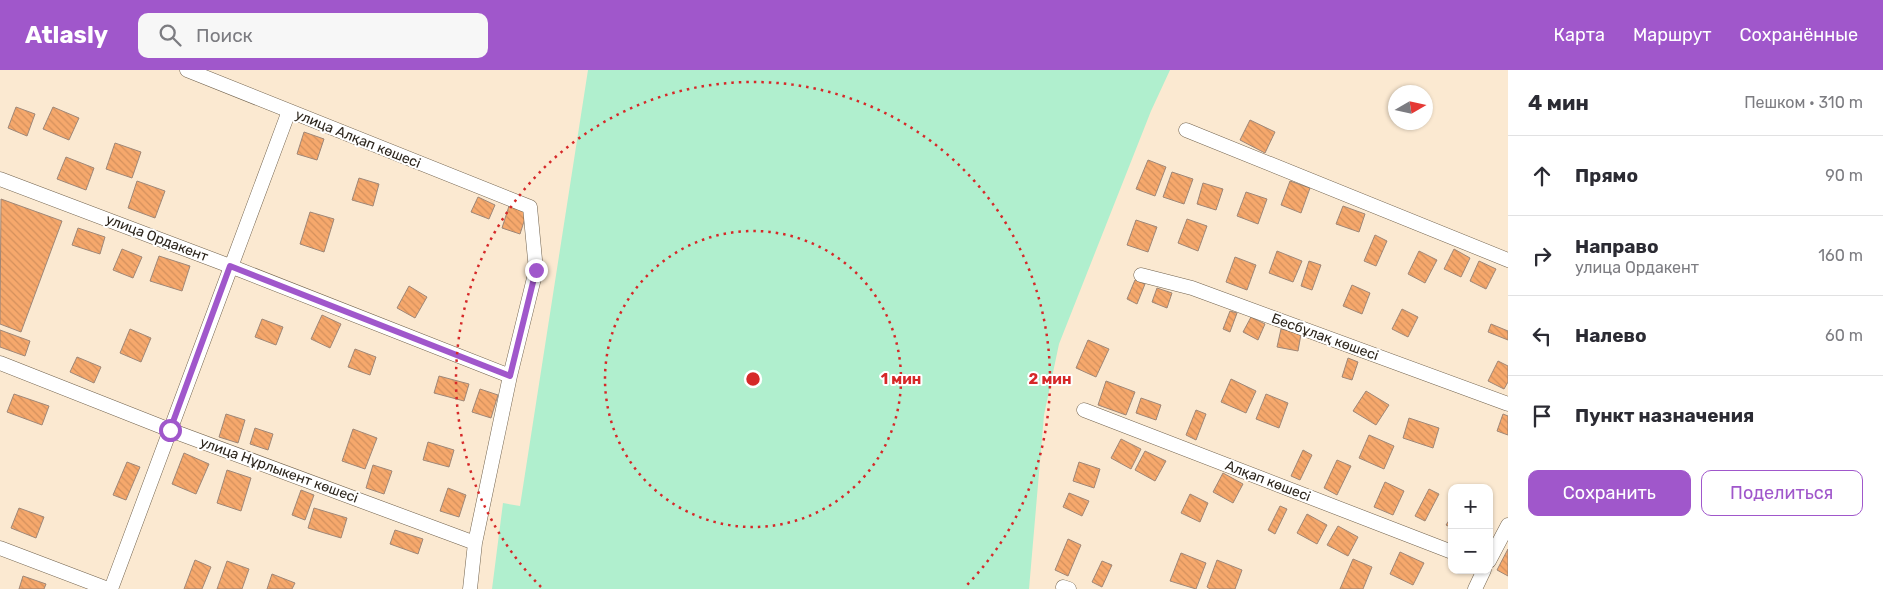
<!DOCTYPE html>
<html lang="ru">
<meta charset="utf-8">
<style>
body{margin:0;font-family:Rubik,sans-serif;background:#f7f7f7;color:#2b2b33}
.controls{position:absolute;right:15px;bottom:15px;display:grid;overflow:hidden;border-radius:10px;box-shadow:0 1px 4px #0004}
.controls button{width:45px;height:45px;display:grid;place-items:center;padding:0;border:0;border-bottom:1px solid #e1e1e2;background:#fff;color:#2b2b33;font:25px sans-serif}
.compass{position:absolute;left:1388px;top:15px;width:45px;height:45px;border-radius:50%;background:#fff;box-shadow:0 1px 4px #0004;rotate:81deg}
.stop{position:absolute;width:15px;height:15px;margin:-11px;border:4px solid #a057cb;border-radius:50%;background:#fff}
.stop.end{background:#a057cb;border-color:#fff;box-shadow:0 1px 5px #0008}
.list{margin:0;padding:0;list-style:none}
h2{display:flex;justify-content:space-between;align-items:center;height:65px;margin:0;padding:0 20px;font-size:21px}
h2 small{font-size:16px;font-weight:400;color:#7c7c81}
.list li{display:grid;grid-template-columns:32px 1fr auto;gap:15px;align-items:center;box-sizing:border-box;height:80px;padding:0 20px;border-top:1px solid #e1e1e2}
.list b{display:block;font-size:19px;white-space:nowrap}
.list p{margin:0;font-size:16px;white-space:nowrap;color:#7c7c81}
.list em{font-size:16px;font-style:normal;color:#7c7c81}
.actions{display:flex;gap:10px;padding:15px 20px}
.actions a{flex:1;padding:11px 0;border:1px solid #a057cb;border-radius:10px;text-align:center;font-size:18px;color:#a057cb}
.actions .main{background:#a057cb;color:#fff}
.icon{flex:none;width:28px;height:28px;fill:none;stroke:currentColor;stroke-width:2;stroke-linecap:round;stroke-linejoin:round}
.map{position:relative;flex:none;width:1508px;height:519px;overflow:hidden}
header{display:flex;align-items:center;gap:30px;box-sizing:border-box;height:70px;padding:0 25px;background:#a057cb;color:#fff}
header strong{font-size:24px}
nav{display:flex;gap:28px;margin-inline-start:auto;font-size:18px}
.search{width:350px;height:45px;background:#f7f7f7;display:flex;align-items:center;gap:12px;box-sizing:border-box;padding:0 18px;border-radius:10px;color:#7c7c81;font-size:19px}
main{display:flex}
aside{flex:1;background:#fff}
.map>svg:first-child{display:block}
.green{fill:#b0efce}
.building{fill:url(#building-back-hatch);stroke:#9f8777}
.lines{fill:none;stroke-linecap:round;stroke-linejoin:round}
.street-casing{stroke:#71624d;stroke-width:15}
.street{stroke:#fff;stroke-width:14}
.route{stroke:#a057cb;stroke-width:6}
.ring{fill:none;stroke:#d62828;stroke-width:2.5;stroke-dasharray:2.5 5}
.labels{text-anchor:middle;dominant-baseline:central;stroke-width:4;stroke-linejoin:round;paint-order:stroke}
.street-label{font-size:14px;fill:#2c251c;stroke:#fff}
.centre{fill:#d62828;stroke:#fff;stroke-width:2.5}
.ring-label{font-size:15px;text-anchor:middle;font-weight:bold;fill:#d62828;stroke:#fff;stroke-width:4;stroke-linejoin:round;paint-order:stroke}
</style>
<header>
<strong>Atlasly</strong>
<div class="search"><svg class="icon" aria-label="search" viewBox="0 0 24 24"><circle cx="10" cy="10" r="6"/><path d="M15 15l6 6"/></svg>Поиск</div>
<nav><a>Карта</a><a>Маршрут</a><a>Сохранённые</a></nav>
</header>
<main>
<div class="map">
<svg width="1508" height="519" viewBox="0 0 1508 519">
<defs>
<pattern id="building-back-hatch" width="6" height="6" patternUnits="userSpaceOnUse" patternTransform="scale(1.25)"><rect width="6" height="6" fill="#f6a86c"/><path d="M-1 5l2 2M0 0l6 6M5-1l2 2" fill="none" stroke="#d3905d"/></pattern>
</defs>
<rect width="100%" height="100%" fill="#fbe9d1"/>
<path class="green" d="M588 0H1170L1151 41 1059 274 1044 345 1029 519H492L503 433 520 436Z"/>
<path class="building" d="M16 37 35 44 27 66 8 58Z
M53 37 79 48 69 70 43 59Z
M1250 50 1275 62 1265 83 1240 70Z
M304 62 324 69 317 90 297 84Z
M115 73 141 82 132 108 106 99Z
M66 87 94 98 86 120 57 109Z
M1148 90 1166 97 1155 126 1136 119Z
M1172 102 1193 109 1184 134 1163 127Z
M359 108 379 114 373 136 352 130Z
M137 111 165 121 155 148 128 138Z
M1290 111 1310 118 1301 143 1281 135Z
M1203 113 1223 119 1216 140 1197 134Z
M1246 122 1267 129 1258 154 1237 146Z
M478 127 495 135 489 149 471 142Z
M1 129 62 151 21 262 0 254Z
M509 136 527 142 520 164 502 158Z
M1343 136 1365 144 1359 162 1336 154Z
M310 142 334 149 324 182 300 174Z
M1187 149 1207 156 1198 181 1178 173Z
M1136 150 1157 157 1148 182 1127 175Z
M78 158 105 167 100 184 72 175Z
M1375 165 1387 171 1376 196 1364 191Z
M122 179 142 187 133 208 113 200Z
M1454 179 1470 188 1461 207 1444 199Z
M1277 181 1302 191 1293 212 1269 203Z
M1419 181 1437 190 1425 213 1408 204Z
M159 186 190 196 182 221 150 211Z
M1235 187 1256 195 1247 220 1226 212Z
M1309 191 1321 195 1312 220 1301 216Z
M1479 191 1496 199 1486 219 1470 211Z
M1135 210 1145 214 1137 234 1127 229Z
M1352 215 1370 223 1362 244 1343 236Z
M409 216 427 227 415 248 397 238Z
M1157 218 1172 223 1167 238 1152 232Z
M1402 239 1418 247 1408 267 1392 259Z
M1230 241 1237 243 1230 262 1223 259Z
M322 245 341 254 330 278 311 269Z
M1251 247 1265 254 1258 270 1243 262Z
M262 249 283 257 276 275 255 267Z
M1491 254 1508 261V270L1488 262Z
M130 259 151 268 141 292 120 283Z
M1281 259 1301 264 1298 281 1277 277Z
M0 260 30 271 25 286 0 277Z
M1088 270 1109 279 1096 307 1076 298Z
M355 279 376 287 370 305 348 297Z
M77 287 101 297 94 313 70 302Z
M1348 288 1358 292 1352 310 1342 307Z
M1498 291 1508 296V312L1504 319 1488 311Z
M439 306 469 314 464 331 434 323Z
M1231 309 1256 321 1246 343 1221 332Z
M1106 311 1135 322 1126 345 1098 335Z
M480 319 498 325 491 348 472 342Z
M1366 321 1389 335 1376 355 1353 341Z
M14 324 49 336 42 355 7 342Z
M1266 324 1288 333 1279 358 1256 349Z
M1141 328 1161 335 1156 350 1136 343Z
M1196 340 1206 344 1196 370 1186 365Z
M226 344 245 350 238 373 219 367Z
M1503 344 1508 346V365L1497 361Z
M1409 348 1439 358 1433 378 1403 368Z
M255 358 273 364 268 380 250 374Z
M353 359 377 368 365 399 342 391Z
M1369 365 1394 376 1384 399 1359 388Z
M1121 369 1141 379 1131 399 1111 388Z
M428 372 454 380 449 397 423 390Z
M1303 380 1312 385 1300 410 1291 406Z
M1145 381 1166 391 1155 411 1135 400Z
M184 383 209 394 196 424 172 414Z
M1337 390 1351 396 1337 425 1324 418Z
M127 392 140 397 126 430 113 425Z
M1079 392 1100 399 1094 418 1073 411Z
M373 395 392 401 384 424 366 418Z
M227 400 251 408 241 441 217 433Z
M1223 403 1243 414 1233 433 1213 422Z
M1385 412 1404 421 1393 445 1374 437Z
M448 418 466 425 459 447 440 441Z
M1429 419 1439 424 1425 451 1415 446Z
M301 420 314 425 305 450 292 445Z
M1069 423 1089 431 1082 446 1063 437Z
M1190 424 1208 433 1200 452 1181 443Z
M1280 436 1287 439 1275 464 1268 460Z
M19 438 44 447 36 468 11 458Z
M314 438 347 448 341 468 308 458Z
M1307 444 1327 455 1317 474 1297 463Z
M1452 446V458L1446 455Z
M1338 456 1358 467 1348 486 1327 475Z
M395 460 423 469 418 484 390 474Z
M1068 469 1081 475 1068 506 1055 500Z
M1508 479V506L1497 500Z
M1400 482 1424 493 1413 515 1390 504Z
M1181 483 1206 493 1196 519 1170 511Z
M1353 489 1372 497 1363 519H1340Z
M195 490 211 497 202 519H184Z
M1217 490 1242 500 1235 519H1210L1207 517Z
M227 491 249 499 242 519H217Z
M1102 491 1112 495 1102 517 1092 512Z
M272 504 295 513 292 519H267Z
M23 506 46 514 44 519H19Z"/>
<g class="lines">
<defs>
<path id="street" d="M187 0 530 137 536 200 510 306 475 473 470 519
M1186 60 1508 190
M0 109 230 196 510 306
M1141 205 1192 218 1508 334
M0 293 170 360 475 473
M1084 340 1452 482
M0 478 108 519
M1489 491 1508 455
M1063 517 1069 519
M111 519 289 41
M1475 519 1484 500"/>
</defs>
<use href="#street" class="street-casing"/>
<use href="#street" class="street"/>
</g>
<g class="lines">
<path class="route" d="M170 360 230 196 510 306 536 200"/>
</g>
<g class="ring">
<circle cx="753" cy="309" r="148"/>
<path d="M541 517A297 297 0 1 1 965 517"/>
</g>
<g class="labels">
<g class="street-label">
<text transform="translate(358 69) rotate(22)">улица Алқап көшесі</text>
<text transform="translate(157 168) rotate(21)">улица Ордакент</text>
<text transform="translate(1325 267) rotate(20)">Бесбұлақ көшесі</text>
<text transform="translate(279 400) rotate(20)">улица Нұрлыкент көшесі</text>
<text transform="translate(1268 411) rotate(21)">Алқап көшесі</text>
</g>
</g>
<circle cx="753" cy="309" r="8" class="centre"/>
<g class="ring-label">
<text x="901" y="314">1 мин</text>
<text x="1050" y="314">2 мин</text>
</g>
</svg>
<div class="controls">
<button>+</button>
<button>−</button>
</div>
<svg class="compass" viewBox="-18 -18 36 36"><path d="M0-13l5 13h-10z" fill="#e53935"/><path d="M0 13l5-13h-10z" fill="#7c7c81"/></svg>
<div class="stop" style="left:170px;top:360px"></div>
<div class="stop end" style="left:536px;top:200px"></div>
</div>
<aside>
<h2>4 мин<small>Пешком · 310 m</small></h2>
<ul class="list">
<li><svg class="icon" aria-label="ahead" viewBox="0 0 24 24"><path d="M12 20V5M6 11l6-6 6 6"/></svg><div><b>Прямо</b></div><em>90 m</em></li>
<li><svg class="icon" aria-label="right" viewBox="0 0 24 24"><path d="M7 20v-9h11M14 6l5 5-5 5"/></svg><div><b>Направо</b><p>улица Ордакент</p></div><em>160 m</em></li>
<li><svg class="icon" aria-label="left" viewBox="0 0 24 24"><path d="M17 20v-9H6M10 6l-5 5 5 5"/></svg><div><b>Налево</b></div><em>60 m</em></li>
<li><svg class="icon" aria-label="arrive" viewBox="0 0 24 24"><path d="M6 21V4h12l-3 4 3 4H6"/></svg><div><b>Пункт назначения</b></div></li>
</ul>
<div class="actions"><a class="main">Сохранить</a><a>Поделиться</a></div>
</aside>
</main>
